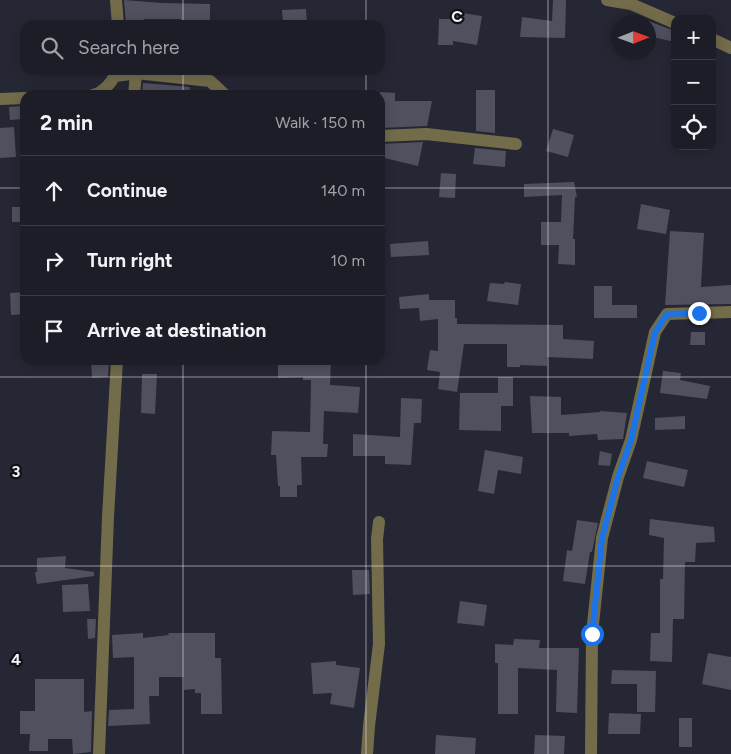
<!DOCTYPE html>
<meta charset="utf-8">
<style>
body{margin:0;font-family:Figtree,sans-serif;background:#292a33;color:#f1f3f6}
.controls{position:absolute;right:15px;top:15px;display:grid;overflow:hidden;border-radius:10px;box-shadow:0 2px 12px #0003}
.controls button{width:45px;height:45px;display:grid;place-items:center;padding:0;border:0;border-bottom:1px solid #3a3b44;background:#1c1d27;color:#f1f3f6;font:25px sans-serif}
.compass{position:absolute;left:611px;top:15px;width:45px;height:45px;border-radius:50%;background:#1c1d27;box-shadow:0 2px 12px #0003;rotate:89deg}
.stop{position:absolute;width:15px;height:15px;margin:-11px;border:4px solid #1a73e8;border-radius:50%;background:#fff}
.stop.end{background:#1a73e8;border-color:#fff;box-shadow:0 1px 5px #0008}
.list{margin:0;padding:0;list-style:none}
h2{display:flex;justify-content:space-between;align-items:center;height:65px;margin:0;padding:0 20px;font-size:21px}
h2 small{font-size:16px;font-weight:400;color:#a0a2a7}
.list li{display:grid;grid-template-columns:32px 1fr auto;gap:15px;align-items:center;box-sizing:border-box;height:70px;padding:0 20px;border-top:1px solid #3a3b44}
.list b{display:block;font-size:19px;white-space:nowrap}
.list em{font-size:16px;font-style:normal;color:#a0a2a7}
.icon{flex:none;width:28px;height:28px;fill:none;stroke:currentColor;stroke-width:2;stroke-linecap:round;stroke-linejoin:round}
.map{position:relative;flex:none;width:731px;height:754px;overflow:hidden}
.search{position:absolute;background:#1c1d27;box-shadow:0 2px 12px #0003;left:20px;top:20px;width:365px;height:55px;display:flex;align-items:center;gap:12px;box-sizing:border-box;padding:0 18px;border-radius:15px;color:#a0a2a7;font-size:19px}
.panel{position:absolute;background:#1c1d27;box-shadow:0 2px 12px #0003;left:20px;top:90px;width:365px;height:275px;border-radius:15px}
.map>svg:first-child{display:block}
.building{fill:#50505f}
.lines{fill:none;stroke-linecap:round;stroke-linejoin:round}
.minor{stroke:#726c4b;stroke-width:12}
.route{stroke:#1a73e8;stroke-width:6}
.grid{fill:none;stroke:#f1f1fa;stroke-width:1;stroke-opacity:0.55}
.grid-label{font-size:16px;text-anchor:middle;font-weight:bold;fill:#f1f1fa;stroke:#101016;stroke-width:4.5;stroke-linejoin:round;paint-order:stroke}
</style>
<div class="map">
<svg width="731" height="754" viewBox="0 0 731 754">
<rect width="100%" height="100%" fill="#262734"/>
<path class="building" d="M124 0 162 3 210 4V24H181V19H144V25H126Z
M553 0H566L565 38 520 37 522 17 552 21Z
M306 9 307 25H283L282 10Z
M456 12 482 16 477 45 453 41V45H438L439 19H455Z
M648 21 675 31V42L648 36Z
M143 83 190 87 189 95H142Z
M476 90H495V133L476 131Z
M380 92 395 93V101H432L427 126 380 128Z
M22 106 23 119 10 120 9 107Z
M14 127 16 157 0 158V128Z
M553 129 574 135 568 157 546 151Z
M423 142 418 166 380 157V144Z
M475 148 506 151 505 167 473 164Z
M441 173 456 174 455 198 439 197Z
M574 182 577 197H575L573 239H575V265L558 264 559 245H541V222H561L562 195 524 197V184Z
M641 204 670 210 666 234 637 229Z
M12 207H25V222H12Z
M670 231 704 233 701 287 731 285V304L665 305Z
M428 241 429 255 391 257 390 244Z
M505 282 521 284 518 305 487 301 490 283 504 284Z
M594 286H612V305H637V318H594Z
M25 292V314L11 315 10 293Z
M429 294V300H455V318H457V324L563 325V339L594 341 593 359 547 357V366L520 365V367H507V344H464L457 392 438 389 440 372 427 370 430 350 438 351V319L420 321 419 308 400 309 399 297Z
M691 332H705V345H690Z
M91 360H109L108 377 92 378Z
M278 360H331L330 385 360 387 358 413 324 411 323 444H328L327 457H301L302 485H297V497H280V486H278L276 455H271L272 431 310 432 311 380H303V377L278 378Z
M663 371 681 373 680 380 710 386 707 399 660 393Z
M142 374H157L155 414 141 413Z
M498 377H513V406H501V431L459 430 460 393H498Z
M530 396 561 397V415L600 412V411L627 413 623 439 598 440 597 434 569 436V433H532Z
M401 398 422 399 421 423H414L411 465 385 464V456H353V434L400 437Z
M685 416V429L655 430V418Z
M485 450 523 457 521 474 498 470 494 494 478 491Z
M600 451 612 454 610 466 598 465Z
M647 461 688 470 684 487 643 478Z
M650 519 714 527 715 542 696 543 695 562H685L684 619H673L672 662 650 661 651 633H660V579H663L664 538 649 535Z
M577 520 598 523 592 552H590L585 584 563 581 567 550 572 551Z
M66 556 65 568 94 572V576L37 584 35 572H37V558Z
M352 570H369L370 594 353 595Z
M88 584 90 611 63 612 62 585Z
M460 601 487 605 484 626 457 623Z
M87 619H96L95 638 88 639Z
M143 633V638L169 635 168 633H215V658H221L222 714H201V693H195V689L184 690V677H159V696H149L150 724 108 726 109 710 134 709V657L113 658 112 635Z
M514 639 540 640 539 648H579L577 713 556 712 557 670 518 668V714H498V663H495V644L513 645Z
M708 653 731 657V690L702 684Z
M336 661V665L360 668 354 708 330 704 332 693 313 694 311 663Z
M612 670 656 671 655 712H637V684H611Z
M35 679H84V712L92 711 91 752 73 754 72 739H48V751H29L30 734H20V711H35Z
M609 713 641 714 640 734H608Z
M679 718H692V747H679Z
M436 735 476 738 475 754H435Z
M535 735 565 736 564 754H534Z"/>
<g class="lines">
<path class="minor" d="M116 0 118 25
M607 0 631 4 675 23
M712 39 731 48
M116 76 136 73 210 81 225 95
M93 95C103 93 115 80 116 70
M134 95 136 73
M0 99 25 98
M380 136 426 134 516 144
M99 754 108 517 117 360
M367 754 369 726 379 644 377 539 379 522
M591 754 592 634 602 538 618 477 631 440 655 332 667 314 731 312"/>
</g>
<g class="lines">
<path class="route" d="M592 634 602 538 618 477 631 440 655 332 667 314 699 313"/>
</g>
<path class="grid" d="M183 0V25M366 0V25M548 0V754M183 70V95M366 70V95M0 188H25M380 188H731M183 360V754M366 360V754M0 377H731M0 566H731"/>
<g class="grid-label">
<text x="457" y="22">C</text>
<text x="16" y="477">3</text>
<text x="16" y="665">4</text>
</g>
</svg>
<div class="controls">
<button>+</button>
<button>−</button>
<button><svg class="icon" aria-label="locate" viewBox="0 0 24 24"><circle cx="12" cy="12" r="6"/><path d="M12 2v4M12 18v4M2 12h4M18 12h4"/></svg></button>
</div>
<svg class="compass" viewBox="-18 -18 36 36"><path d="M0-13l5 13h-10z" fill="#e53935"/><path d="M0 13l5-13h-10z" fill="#a0a2a7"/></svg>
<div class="stop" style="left:592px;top:634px"></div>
<div class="stop end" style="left:699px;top:313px"></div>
<div class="search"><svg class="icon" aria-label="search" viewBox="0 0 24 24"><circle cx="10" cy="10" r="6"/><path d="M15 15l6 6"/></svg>Search here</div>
<section class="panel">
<h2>2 min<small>Walk · 150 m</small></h2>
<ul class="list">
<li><svg class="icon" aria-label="ahead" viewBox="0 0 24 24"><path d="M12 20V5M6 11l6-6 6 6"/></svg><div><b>Continue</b></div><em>140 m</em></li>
<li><svg class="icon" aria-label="right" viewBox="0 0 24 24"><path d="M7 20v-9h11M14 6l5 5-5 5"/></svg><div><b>Turn right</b></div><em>10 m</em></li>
<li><svg class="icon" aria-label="arrive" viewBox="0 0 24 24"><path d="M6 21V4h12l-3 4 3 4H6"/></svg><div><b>Arrive at destination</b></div></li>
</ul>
</section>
</div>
